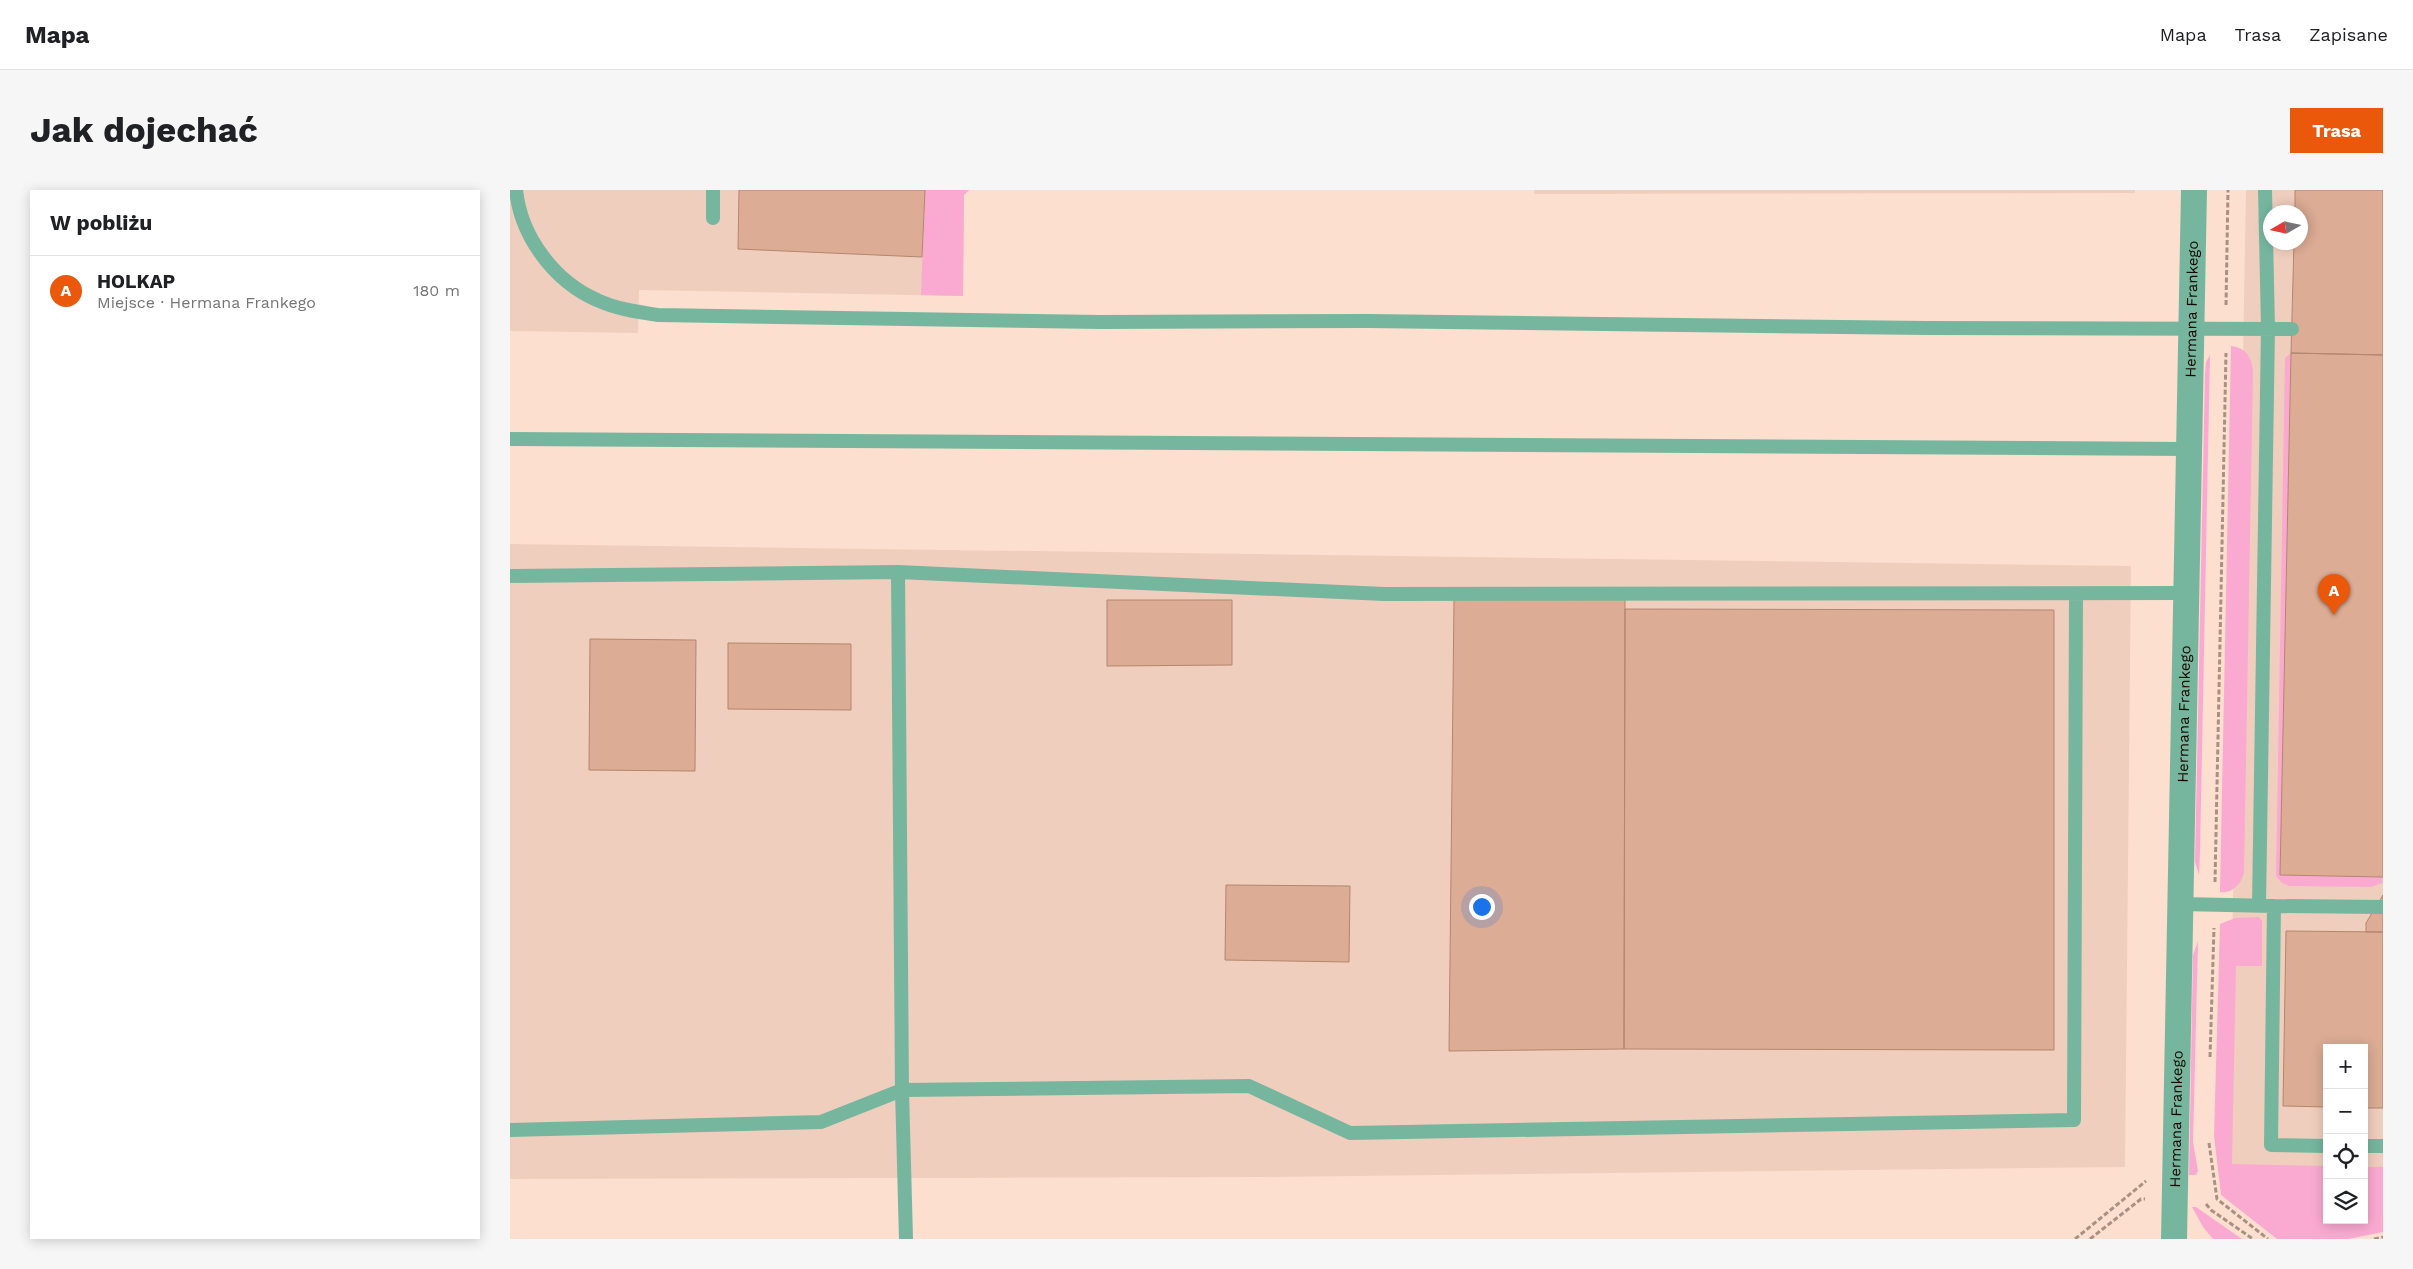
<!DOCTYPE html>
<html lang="pl">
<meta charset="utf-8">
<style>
body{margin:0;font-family:"Work Sans",sans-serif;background:#f6f6f6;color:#202124}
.controls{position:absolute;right:15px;bottom:15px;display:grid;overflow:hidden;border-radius:0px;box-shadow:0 2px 12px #0003}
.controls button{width:45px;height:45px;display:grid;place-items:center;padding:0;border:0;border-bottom:1px solid #e0e0e0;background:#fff;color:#202124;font:25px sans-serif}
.compass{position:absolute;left:1753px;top:15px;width:45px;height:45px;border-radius:50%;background:#fff;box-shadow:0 2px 12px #0003;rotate:261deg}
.you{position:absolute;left:971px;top:716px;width:18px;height:18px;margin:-12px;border:4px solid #fff;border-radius:50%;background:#1a73e8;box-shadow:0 0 0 8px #1a73e833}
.badge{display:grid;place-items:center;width:32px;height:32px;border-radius:50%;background:#ea580c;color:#fff;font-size:16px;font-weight:700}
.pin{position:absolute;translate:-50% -41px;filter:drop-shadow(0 1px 2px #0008)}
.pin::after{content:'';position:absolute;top:26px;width:18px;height:15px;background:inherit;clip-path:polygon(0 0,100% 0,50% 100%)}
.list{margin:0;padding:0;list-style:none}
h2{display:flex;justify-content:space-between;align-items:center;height:65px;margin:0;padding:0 20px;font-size:21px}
h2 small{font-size:16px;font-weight:400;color:#757577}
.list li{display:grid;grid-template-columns:32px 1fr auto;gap:15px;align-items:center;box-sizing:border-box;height:70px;padding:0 20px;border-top:1px solid #e0e0e0}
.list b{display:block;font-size:19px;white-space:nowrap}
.list p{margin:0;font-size:16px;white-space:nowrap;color:#757577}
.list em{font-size:16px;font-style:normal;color:#757577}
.icon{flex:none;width:28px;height:28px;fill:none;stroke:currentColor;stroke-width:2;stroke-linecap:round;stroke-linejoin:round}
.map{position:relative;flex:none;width:1873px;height:1049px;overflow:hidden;border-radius:0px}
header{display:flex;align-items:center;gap:30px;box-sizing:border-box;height:70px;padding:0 25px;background:#fff;border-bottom:1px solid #e0e0e0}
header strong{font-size:24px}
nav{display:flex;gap:28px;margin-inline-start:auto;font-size:18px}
.intro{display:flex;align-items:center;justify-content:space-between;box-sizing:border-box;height:120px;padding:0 30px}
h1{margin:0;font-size:35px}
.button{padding:12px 22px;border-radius:0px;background:#ea580c;color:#fff;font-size:18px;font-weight:700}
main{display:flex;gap:30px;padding:0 30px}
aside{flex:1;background:#fff;border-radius:0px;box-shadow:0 2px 12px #0003}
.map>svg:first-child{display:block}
.built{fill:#f0cebd;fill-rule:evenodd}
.green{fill:#faaad1}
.building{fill:#dcac94;stroke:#b3866e}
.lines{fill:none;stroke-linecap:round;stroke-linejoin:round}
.path{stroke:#a99084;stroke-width:3;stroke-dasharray:5 2.5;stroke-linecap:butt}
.lane{stroke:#76b69e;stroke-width:14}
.street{stroke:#76b69e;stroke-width:26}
.labels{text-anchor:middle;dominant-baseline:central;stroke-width:4;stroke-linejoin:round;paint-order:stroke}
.street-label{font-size:15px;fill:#180802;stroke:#fddfcf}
</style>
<header>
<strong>Mapa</strong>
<nav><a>Mapa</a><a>Trasa</a><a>Zapisane</a></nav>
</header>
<div class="intro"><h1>Jak dojechać</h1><a class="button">Trasa</a></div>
<main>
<aside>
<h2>W pobliżu<small></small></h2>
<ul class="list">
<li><span class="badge">A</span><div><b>HOLKAP</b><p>Miejsce · Hermana Frankego</p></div><em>180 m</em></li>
</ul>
</aside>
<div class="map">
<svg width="1873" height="1049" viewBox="0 0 1873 1049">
<rect width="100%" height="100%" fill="#fddfcf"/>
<path class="built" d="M0 0H459L454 5 453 106 129 100 128 143 0 141Z
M1024 0H1625V3L1024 4Z
M1736 0H1873V992L1854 991V858H1817V990L1718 985ZM1760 22H1790V52H1760Z
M0 354 1621 376 1615 977 750 987 0 989Z"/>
<path class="green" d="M415 0H459L454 5 453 106 411 105Z
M1721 156C1736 158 1742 167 1743 181L1734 683C1731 694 1722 704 1710 702Z
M1781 163 1771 685 1873 687 1872 693 1861 697 1779 696 1772 693 1766 686 1775 168Z
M1700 165 1690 660 1689 685 1685 672 1695 184 1696 172Z
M1749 727 1752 731V776H1726L1722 974 1817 976V1030H1854V977H1873V1042L1838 1049H1767L1711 1005 1704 946 1710 734 1725 728Z
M1688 751 1683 952 1688 981 1686 985H1679L1683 765Z
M1682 1017H1686L1732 1049H1703L1693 1037Z"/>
<path class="building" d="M229 0H415L412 67 228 59Z
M1785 0H1873V165L1781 163 1784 52H1790V22H1785Z
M1781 163 1873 165V687L1770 685Z
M944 409H1115L1114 859 939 861Z
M597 410H722V475L597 476Z
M1115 419 1544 420V860L1114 859Z
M80 449 186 450 185 581 79 580Z
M218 453 341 454V520L218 519Z
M716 695 840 696 839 772 715 770Z
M1873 705V742H1856V733Z
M1776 741 1873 742V918H1854V858H1817V917L1773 916Z"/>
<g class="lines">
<path class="path" d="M1716 115 1718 0
M1705 692 1716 163
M1700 867 1704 738
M1699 953 1707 1009 1758 1049
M1696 1014 1701 1020 1743 1049
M1565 1049 1636 991
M1580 1049 1631 1009H1635
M1864 1049 1873 1047"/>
<path class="lane" d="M6 0C11 47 44 91 87 110 106 119 128 122 148 125L591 132 858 131 1416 138 1782 139
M203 28V0
M0 249 1679 259
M0 386 388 382
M1671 714 1764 716 1761 955 1817 956
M1749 715 1758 138 1755 0
M1764 716 1873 717
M0 940 311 932 392 900 739 896 840 943 1564 930 1566 404
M1854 956H1873
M396 1049 392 900 388 382 874 404 1676 403"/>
<path class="street" id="s1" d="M1664 1049 1684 0"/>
</g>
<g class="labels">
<g class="street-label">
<text stroke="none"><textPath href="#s1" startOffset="930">Hermana Frankego</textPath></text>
<text stroke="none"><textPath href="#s1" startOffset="525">Hermana Frankego</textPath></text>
<text stroke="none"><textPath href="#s1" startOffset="120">Hermana Frankego</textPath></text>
</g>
</g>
</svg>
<div class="controls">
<button>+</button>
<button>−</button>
<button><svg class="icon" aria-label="locate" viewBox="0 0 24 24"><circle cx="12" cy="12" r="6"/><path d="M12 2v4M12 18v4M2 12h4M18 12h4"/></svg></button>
<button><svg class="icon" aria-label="layers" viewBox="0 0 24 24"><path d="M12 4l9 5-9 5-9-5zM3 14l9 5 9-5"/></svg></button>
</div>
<svg class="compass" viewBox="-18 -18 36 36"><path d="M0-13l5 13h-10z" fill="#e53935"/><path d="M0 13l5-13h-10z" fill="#757577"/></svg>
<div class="you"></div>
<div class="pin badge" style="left:1824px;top:425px">A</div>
</div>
</main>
